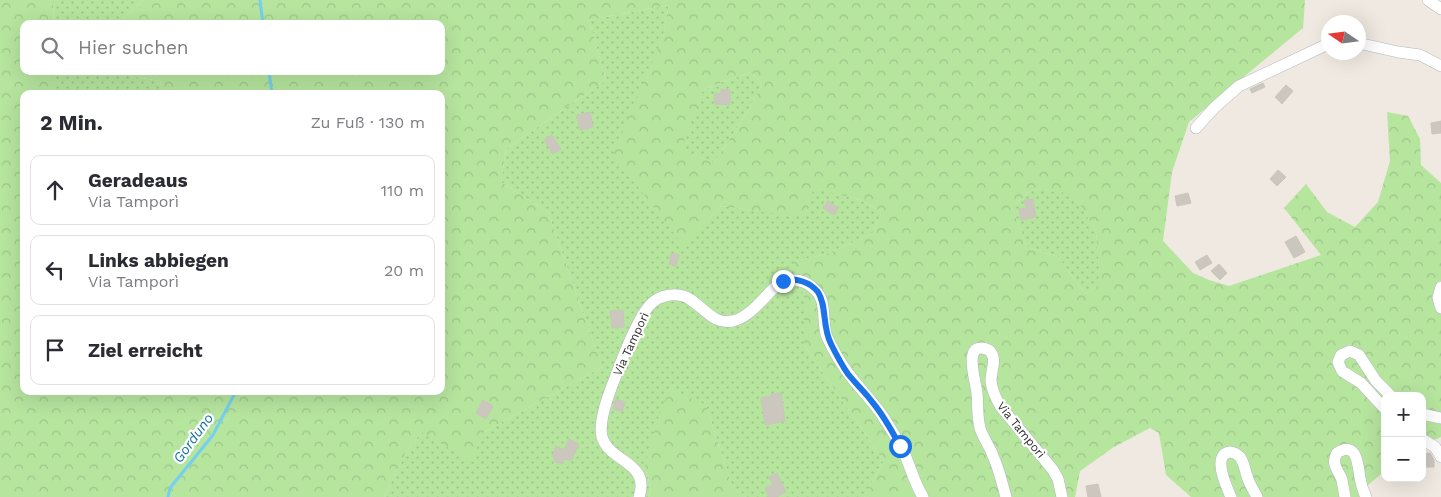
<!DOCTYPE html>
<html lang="de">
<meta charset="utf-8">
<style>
body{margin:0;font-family:"Work Sans",sans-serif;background:#f7f7f7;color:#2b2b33}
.controls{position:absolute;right:15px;bottom:15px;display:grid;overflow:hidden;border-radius:10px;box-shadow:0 5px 20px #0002}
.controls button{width:45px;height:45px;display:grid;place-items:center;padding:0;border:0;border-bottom:1px solid #e1e1e2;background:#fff;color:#2b2b33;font:25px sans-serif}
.compass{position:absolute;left:1321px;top:15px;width:45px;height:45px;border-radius:50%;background:#fff;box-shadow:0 5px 20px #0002;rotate:283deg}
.stop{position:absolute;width:15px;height:15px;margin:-11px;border:4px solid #1a73e8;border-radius:50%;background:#fff}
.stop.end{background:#1a73e8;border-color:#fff;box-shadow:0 1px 5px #0008}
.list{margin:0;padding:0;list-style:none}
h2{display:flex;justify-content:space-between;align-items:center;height:65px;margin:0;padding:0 20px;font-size:21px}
h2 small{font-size:16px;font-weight:400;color:#7c7c81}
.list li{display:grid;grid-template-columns:32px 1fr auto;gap:15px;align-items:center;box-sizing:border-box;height:70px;margin:0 10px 10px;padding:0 10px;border:1px solid #e1e1e2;border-radius:10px}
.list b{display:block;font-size:19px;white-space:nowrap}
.list p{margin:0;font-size:16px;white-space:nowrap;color:#7c7c81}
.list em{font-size:16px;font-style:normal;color:#7c7c81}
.icon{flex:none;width:28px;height:28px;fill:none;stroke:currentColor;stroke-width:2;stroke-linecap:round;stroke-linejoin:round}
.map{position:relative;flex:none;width:1441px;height:497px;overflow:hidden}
.search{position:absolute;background:#fff;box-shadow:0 5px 20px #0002;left:20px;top:20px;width:425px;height:55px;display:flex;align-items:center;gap:12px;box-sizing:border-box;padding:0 18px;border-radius:10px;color:#7c7c81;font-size:19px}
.panel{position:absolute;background:#fff;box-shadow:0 5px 20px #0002;left:20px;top:90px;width:425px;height:305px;border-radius:10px}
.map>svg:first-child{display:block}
.grass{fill:url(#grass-dots)}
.forest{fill:url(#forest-crowns);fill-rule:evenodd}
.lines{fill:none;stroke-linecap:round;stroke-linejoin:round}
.stream{stroke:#75cff0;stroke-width:3}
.building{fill:#cbc7bf;stroke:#cbc5ba}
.minor-casing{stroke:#b4b7c1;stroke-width:12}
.minor{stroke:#fff;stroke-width:11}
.route{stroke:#1a73e8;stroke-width:6}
.labels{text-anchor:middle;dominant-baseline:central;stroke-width:4.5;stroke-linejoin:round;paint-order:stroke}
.street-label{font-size:12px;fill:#2e2e2e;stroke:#fff}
.water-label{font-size:14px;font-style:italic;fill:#0d6fa3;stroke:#fff}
</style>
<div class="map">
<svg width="1441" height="497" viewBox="0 0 1441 497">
<defs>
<pattern id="grass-dots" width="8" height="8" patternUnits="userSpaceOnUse" patternTransform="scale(1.25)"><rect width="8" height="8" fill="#b6e59e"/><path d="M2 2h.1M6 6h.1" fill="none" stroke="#9dc588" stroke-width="1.8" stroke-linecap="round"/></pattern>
<pattern id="forest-crowns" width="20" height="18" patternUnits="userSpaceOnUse" patternTransform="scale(1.25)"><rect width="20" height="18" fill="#b6e59e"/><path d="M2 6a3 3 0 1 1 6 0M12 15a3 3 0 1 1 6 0" fill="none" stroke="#9dc588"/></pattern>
</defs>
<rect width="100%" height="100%" fill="#efe9e1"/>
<path class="grass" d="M53 0H143L124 18 120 24H54Z
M669 5 663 37 683 244 721 206 804 216 813 187 860 200 882 212 872 234 827 254 795 261 804 298V345L884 461 864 497H746L732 486 706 405 645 466 651 491 648 497H384L405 454 421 432 479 435 602 367 548 212 501 182 506 149 606 80 589 20Z
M55 71H116L117 74 160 81 162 94H55Z
M752 72 762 85 746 114 714 163 680 150 703 90 722 82Z
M1033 189 1074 193 1096 232 1101 285 1085 293 1058 257 1027 247 1012 207Z"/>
<path class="forest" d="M0 0H53L54 24H24V71H55V94H24V391H441V94H162L160 81 117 74 116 71H441V24H120L124 18 143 0H1305L1303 28 1189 122 1172 172 1163 241 1193 273 1209 280 1229 286 1321 255 1284 208 1306 184 1327 212 1355 227 1378 202 1390 161 1387 112 1408 116 1420 139 1421 165 1441 183V437L1422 445V396H1385V471L1363 489 1366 497H1191L1166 475 1159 433 1150 428 1114 447 1080 471 1075 497H864L884 461 804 345V298L794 261 827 254 872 234 882 212 860 200 814 188 804 217 721 206 683 245 613 155 663 37 669 5 589 20 606 80 506 149 501 182 548 212 602 367 479 435 475 463 421 432 405 454 384 497H0ZM752 72 762 85 746 114 714 163 681 150 703 90 722 82ZM1033 189 1074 194 1096 232 1100 285 1085 293 1058 257 1027 247 1012 207Z
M670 389 706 405 732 486 746 497H648L651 491 645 466 659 414Z"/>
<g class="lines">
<path class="stream" d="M260 0 263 24
M269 71 272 94
M168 497 170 488 213 435 236 391"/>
</g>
<path class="building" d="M1263 83 1265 87 1252 93 1250 89Z
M1286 85 1293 91 1282 104 1275 97Z
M721 89 730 90V105L714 104 715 93 721 94Z
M590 112 593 127 580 130 577 115Z
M1441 121V133L1432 134 1431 123Z
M552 135 561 149 553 154 544 140Z
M1278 170 1286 177 1277 186 1270 179Z
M1188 193 1191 203 1177 206 1175 196Z
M1033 199 1036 217 1021 220 1019 209 1026 208 1024 200Z
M828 201 838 208 834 215 823 208Z
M1296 236 1305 252 1294 258 1285 242Z
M671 253 679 255 676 266 669 264Z
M1207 255 1212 263 1200 270 1195 262Z
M1219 264 1227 273 1220 280 1211 271Z
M623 310 624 327 612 328 610 311Z
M781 393 785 421 765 425 761 398 771 396V394Z
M616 399 625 402 622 412 613 409Z
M483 400 493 406 486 419 476 413Z
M569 439 579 444 571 461 564 459 562 464 554 461 555 458 552 457 556 446 564 450Z
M1430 453 1434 460V467H1424L1423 454Z
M777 473 786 492 776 497H769L765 488 773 485 769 477Z
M1098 484 1101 497H1088L1086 486Z"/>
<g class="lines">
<defs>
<path id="minor" d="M1428 0 1441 9
M1358 43 1398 52 1420 55 1441 66
M1196 128 1214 108 1239 86 1328 44
M1441 287 1438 298 1441 308
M1385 409 1361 383 1342 371 1338 362 1341 355 1350 351 1359 355 1376 381 1391 396
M1422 414 1441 418
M1422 439 1435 447 1441 457
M639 497C651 462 609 462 602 437 598 421 609 393 615 378 622 359 637 320 649 306 659 294 679 291 691 300 705 309 714 325 733 321 753 316 765 294 780 283 792 277 806 280 815 290 828 302 821 322 827 337 833 350 840 362 848 373 859 388 872 400 882 415 890 428 899 441 905 455 911 469 915 484 923 497
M1006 497C1002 483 999 469 993 456 990 447 983 438 980 428 977 417 978 405 977 393 976 382 961 338 989 350 998 359 991 369 991 381 992 391 996 399 1001 407L1053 470 1058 479 1062 497
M1231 497C1227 488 1211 454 1230 452 1234 452 1237 454 1240 457 1245 464 1245 472 1248 479 1250 485 1254 491 1257 497
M1345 497C1344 491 1343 486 1342 480 1339 471 1330 464 1337 453 1357 440 1358 465 1360 478 1361 484 1363 491 1366 497"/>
</defs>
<use href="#minor" class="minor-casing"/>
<use href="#minor" class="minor"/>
</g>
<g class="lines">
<path class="route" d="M783 281C795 277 810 282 818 292 827 306 822 327 831 344 836 354 841 364 848 374 856 384 866 393 873 403 884 416 892 431 900 446"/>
</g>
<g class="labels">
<g class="street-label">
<text transform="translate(631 344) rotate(-65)">Via Tamporì</text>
<text transform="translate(1021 430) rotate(51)">Via Tamporì</text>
</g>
<g class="water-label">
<text transform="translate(193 438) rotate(-54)">Gorduno</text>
</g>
</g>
</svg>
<div class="controls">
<button>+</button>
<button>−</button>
</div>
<svg class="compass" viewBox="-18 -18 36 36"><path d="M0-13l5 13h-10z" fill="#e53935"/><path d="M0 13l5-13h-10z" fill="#7c7c81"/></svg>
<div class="stop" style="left:900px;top:446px"></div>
<div class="stop end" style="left:783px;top:281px"></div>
<div class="search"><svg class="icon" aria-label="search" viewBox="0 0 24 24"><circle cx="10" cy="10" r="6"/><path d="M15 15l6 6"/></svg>Hier suchen</div>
<section class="panel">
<h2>2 Min.<small>Zu Fuß · 130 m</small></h2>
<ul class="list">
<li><svg class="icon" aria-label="ahead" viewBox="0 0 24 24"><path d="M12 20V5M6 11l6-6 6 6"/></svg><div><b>Geradeaus</b><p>Via Tamporì</p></div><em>110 m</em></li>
<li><svg class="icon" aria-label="left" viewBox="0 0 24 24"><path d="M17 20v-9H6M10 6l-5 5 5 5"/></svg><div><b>Links abbiegen</b><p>Via Tamporì</p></div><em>20 m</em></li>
<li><svg class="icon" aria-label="arrive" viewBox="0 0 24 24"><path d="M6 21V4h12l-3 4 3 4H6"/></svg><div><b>Ziel erreicht</b></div></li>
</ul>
</section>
</div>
